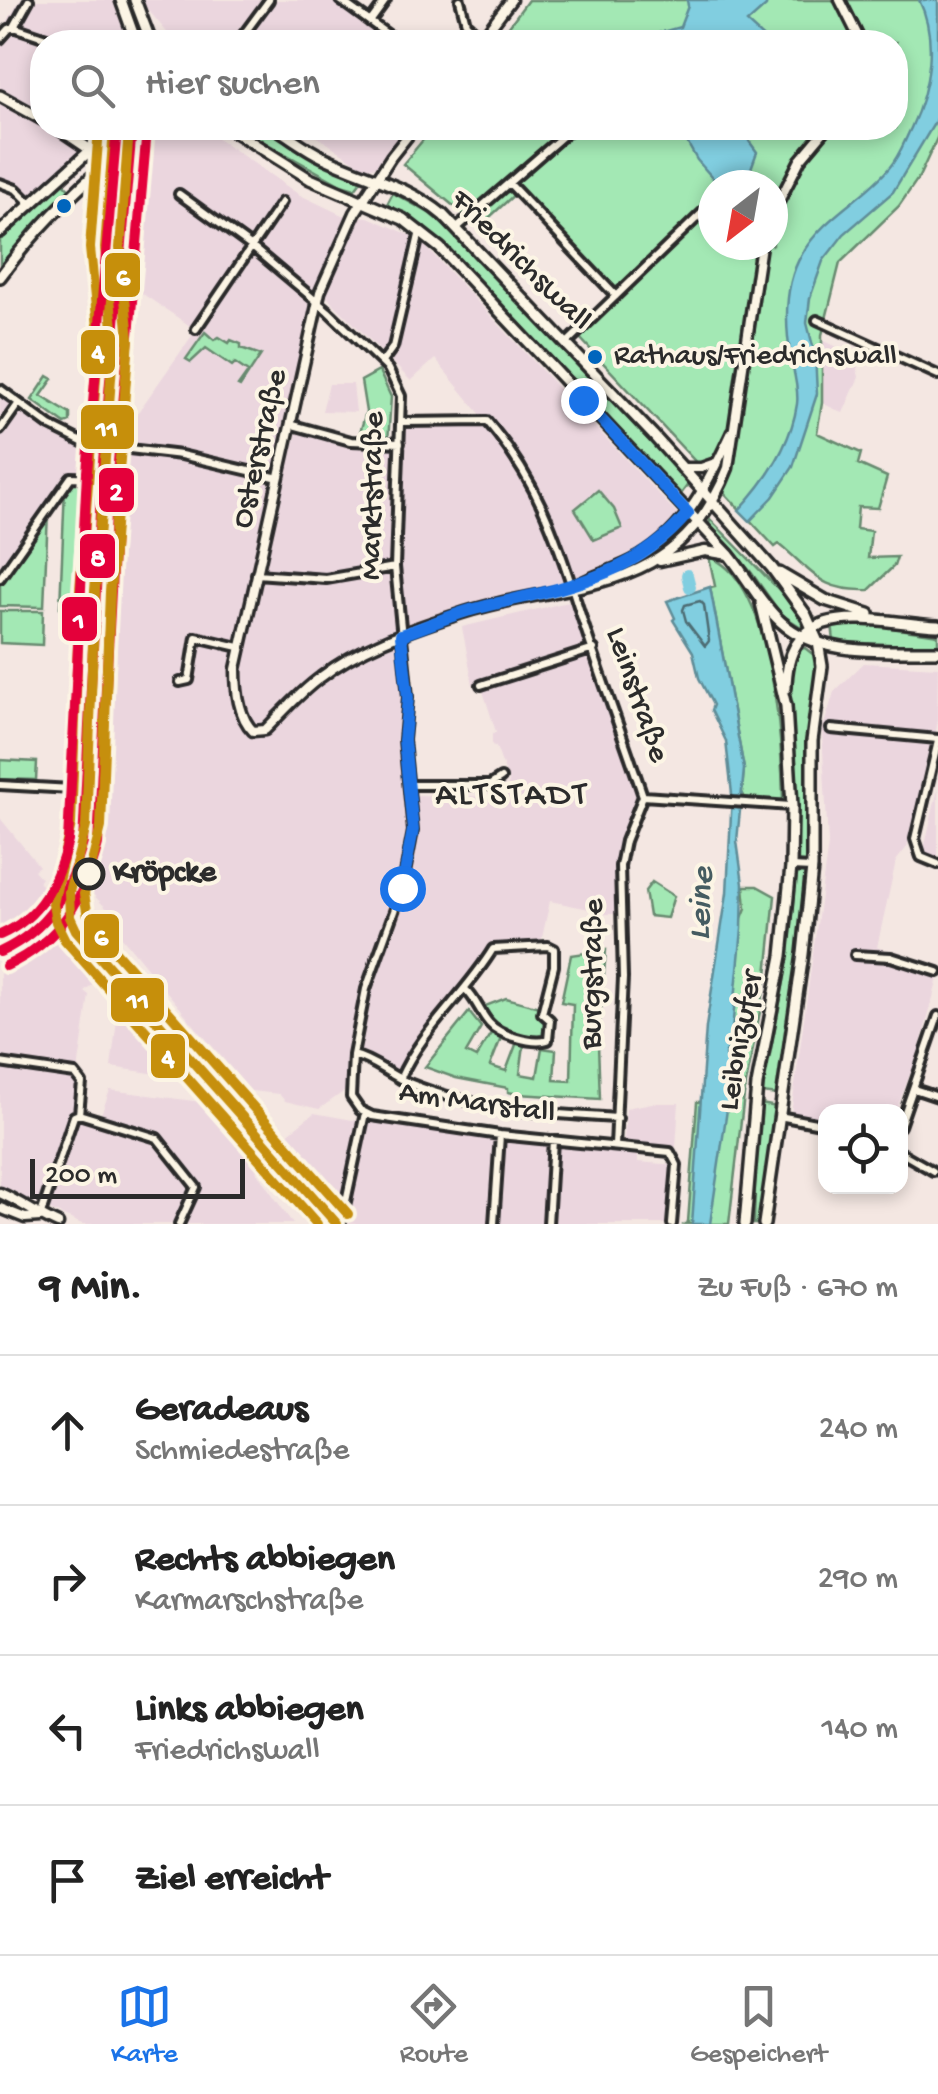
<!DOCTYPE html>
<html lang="de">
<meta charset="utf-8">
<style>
body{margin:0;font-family:"Gochi Hand",sans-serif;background:#f2f2f2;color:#222}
.controls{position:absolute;right:30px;bottom:30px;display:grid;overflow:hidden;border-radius:20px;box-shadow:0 5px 15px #0003}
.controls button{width:90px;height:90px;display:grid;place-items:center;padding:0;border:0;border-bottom:2px solid #e0e0e0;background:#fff;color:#222;font:50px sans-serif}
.compass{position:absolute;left:698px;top:170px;width:90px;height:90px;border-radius:50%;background:#fff;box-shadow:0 5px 15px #0003;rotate:211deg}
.scale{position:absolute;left:30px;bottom:25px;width:215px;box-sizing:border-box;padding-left:10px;border:5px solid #2b2b2b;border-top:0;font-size:28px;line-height:35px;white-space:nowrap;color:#2b2b2b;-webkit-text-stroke:8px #fcf5e5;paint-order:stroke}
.stop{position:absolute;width:30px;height:30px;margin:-22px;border:8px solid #1a73e8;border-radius:50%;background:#fff}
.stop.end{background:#1a73e8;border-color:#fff;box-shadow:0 2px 10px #0008}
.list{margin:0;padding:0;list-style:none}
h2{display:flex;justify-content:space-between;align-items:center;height:130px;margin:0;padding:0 40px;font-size:42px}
h2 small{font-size:32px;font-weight:400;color:#767676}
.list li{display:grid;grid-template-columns:65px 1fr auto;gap:30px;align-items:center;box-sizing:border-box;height:150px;padding:0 40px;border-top:2px solid #e0e0e0}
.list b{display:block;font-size:38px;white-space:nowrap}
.list p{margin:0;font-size:32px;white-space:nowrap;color:#767676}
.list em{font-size:32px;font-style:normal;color:#767676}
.icon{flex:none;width:55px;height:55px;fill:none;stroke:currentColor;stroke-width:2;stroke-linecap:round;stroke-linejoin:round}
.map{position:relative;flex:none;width:938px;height:1224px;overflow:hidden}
.search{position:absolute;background:#fff;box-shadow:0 5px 15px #0003;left:30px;right:30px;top:30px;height:110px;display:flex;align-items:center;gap:25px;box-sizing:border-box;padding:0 35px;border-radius:40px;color:#767676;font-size:38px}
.sheet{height:730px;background:#fff}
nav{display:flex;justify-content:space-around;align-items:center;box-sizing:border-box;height:140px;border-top:2px solid #e0e0e0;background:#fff;font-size:28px;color:#767676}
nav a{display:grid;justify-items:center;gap:5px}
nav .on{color:#1a73e8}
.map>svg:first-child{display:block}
.built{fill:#ebd6de}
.green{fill:#a3e8b4;stroke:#678a70;stroke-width:2.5;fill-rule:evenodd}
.water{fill:#81cee0;stroke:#5f8d98;stroke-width:2.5}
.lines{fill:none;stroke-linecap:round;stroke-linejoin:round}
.shore{stroke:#4d6c73;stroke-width:2.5}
.river{stroke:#81cee0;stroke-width:12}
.minor-casing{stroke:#2b2b2b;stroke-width:14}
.tertiary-casing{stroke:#2b2b2b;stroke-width:15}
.secondary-casing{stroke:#2b2b2b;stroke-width:16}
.minor{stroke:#fcf5e5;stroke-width:6}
.tertiary{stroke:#fcf5e5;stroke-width:8}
.secondary{stroke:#fcf5e5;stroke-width:9}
.tram-1-casing{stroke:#fcf5e5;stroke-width:18}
.tram-2-casing{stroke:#fcf5e5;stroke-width:18}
.tram-3-casing{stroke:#fcf5e5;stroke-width:18}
.tram-4-casing{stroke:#fcf5e5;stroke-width:18}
.tram-5-casing{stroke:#fcf5e5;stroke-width:18}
.tram-6-casing{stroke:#fcf5e5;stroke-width:18}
.tram-1{stroke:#e4003a;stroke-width:10}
.tram-2{stroke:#e4003a;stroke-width:10}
.tram-3{stroke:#c68f0b;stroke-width:10}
.tram-4{stroke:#c68f0b;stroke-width:10}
.tram-5{stroke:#e4003a;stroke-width:10}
.tram-6{stroke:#c68f0b;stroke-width:10}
.route{stroke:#1a73e8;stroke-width:12}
.bus-dot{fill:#0065bd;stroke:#fcf5e5;stroke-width:4}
.stop-dot{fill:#fcf5e5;stroke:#2b2b2b;stroke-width:5}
.labels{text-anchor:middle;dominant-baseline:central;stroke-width:8;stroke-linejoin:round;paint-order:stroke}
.bus-label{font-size:30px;fill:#2b2b2b;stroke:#fcf5e5;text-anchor:start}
.street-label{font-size:32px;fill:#2b2b2b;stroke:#fcf5e5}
.stop-label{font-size:32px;font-weight:bold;fill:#2b2b2b;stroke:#fcf5e5;text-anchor:start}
.neighbourhood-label{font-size:35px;letter-spacing:2.5px;fill:#2b2b2b;stroke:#fcf5e5}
.water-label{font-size:35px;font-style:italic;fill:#455c61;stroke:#fcf5e5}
.line-badge{stroke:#fcf5e5;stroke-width:4}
.badge-label{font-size:28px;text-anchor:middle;font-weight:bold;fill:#fff}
</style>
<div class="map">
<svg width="938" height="1224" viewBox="0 0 938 1224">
<rect width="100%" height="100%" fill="#f4e7e2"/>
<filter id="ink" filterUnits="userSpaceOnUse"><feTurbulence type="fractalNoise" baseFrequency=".01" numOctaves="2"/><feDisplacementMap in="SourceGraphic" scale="20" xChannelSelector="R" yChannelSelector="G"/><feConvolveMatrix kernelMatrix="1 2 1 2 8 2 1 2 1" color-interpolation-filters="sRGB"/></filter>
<g filter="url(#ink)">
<path class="built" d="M20 0H120L136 42H42V128H114L32 204 17 189 0 184V34Z
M140 0H340L398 42H175Z
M155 128H203L298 194 342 215 368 217 410 235 426 247 679 516 656 540 576 580 452 613 396 635 408 697 405 729 411 795 505 797 509 782 496 747 492 745V734L496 732 482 688 480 683 473 685 462 627 572 601 641 796 620 866V914H599V911L550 901 540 947 493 949 430 1029 400 1079 357 1050V1045L349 1088 319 1109 285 1101 279 1094 251 1091 194 1025 103 914 107 909 86 887 90 883 95 782H103L113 453 172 457 283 484 298 429 350 442 400 445 401 425 486 421 435 359 411 381 320 290 315 301 276 471 180 453 112 449 196 330 106 269 110 163Z
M304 128H414L385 165 365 168Z
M822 340 862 358 857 369 859 377 843 413 822 403Z
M329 384H353L356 412 322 411Z
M0 389 71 439 100 448 99 478H71L0 578Z
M864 663 938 667 937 726 907 847 896 861 877 947 938 970V978L919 1051 896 1111 826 1112 825 1119 791 1114 828 844 822 731 834 692Z
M938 789V857L923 853Z
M0 818 39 866 34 870 41 878 38 882 64 908 72 930 144 1012 147 1009 201 1074 196 1080 111 1067 118 1012 102 993 107 988 99 979 84 991 89 995 79 1064V1114L99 1120 110 1090 224 1105 247 1132 248 1155 259 1168 256 1171 293 1224H82L48 1209 62 1148 38 1203 0 1190Z
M652 1103H679L676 1147 638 1145V1162L676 1165 671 1224H551V1215L544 1214 543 1224H345L283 1147 286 1135 314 1113 358 1121 365 1113 500 1135 615 1146 624 1141 626 1108Z"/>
<path class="green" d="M528 0H938V136L919 177 899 206 840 263 822 335V403L817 433 861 453 858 464 887 477 878 508 858 507 856 529 871 531 868 558 897 557 894 566 869 590C819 592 814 572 779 544L775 547 580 338 616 301 517 192 479 227 403 164 433 128H896V42H497ZM713 185H773V245H713Z
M239 128H265L361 181 355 189 341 185Z
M62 181 73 193 0 272V236Z
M393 193 429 213 453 233 689 483 681 494 443 242 386 206Z
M205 332 214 340 219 337 229 343 231 340 241 344V348L261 355 240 387 238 386 248 372 235 363 232 366 206 348 191 362 186 359Z
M379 371 391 397 388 442 358 439 366 412 361 381Z
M48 376 53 379 41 396 70 414V422L65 424 32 400Z
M71 478 81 479 76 608 60 607 65 487Z
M598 490 614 509 622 528 594 540 575 509Z
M48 512 44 607 0 606V579Z
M710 519 783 594 803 622 801 627 781 614 751 572 709 525Z
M709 557C773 579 782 742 783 800L779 806 748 804 742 792 744 769 710 587 715 586Z
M0 611H43L42 645 0 643Z
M832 623H859L938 635V646L834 642Z
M805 648 815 656 816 666 807 734 810 809 804 909 778 1095 762 1093C770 1045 783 997 789 949 797 890 799 830 796 771 795 739 782 674 800 649Z
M0 760 37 762 36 780 0 779Z
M652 882 674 896 667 918 649 916 645 891Z
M744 886H757L775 896 767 975 744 1095 729 1224H685L688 1222 697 1102 728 1098 732 1076 725 1055 742 918 746 908Z
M606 950 598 1044 600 1099 518 1094 508 1092V1088L456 1078 425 1067 469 1012 481 1027 466 1053 476 1058 491 1033 501 1038 490 1066 506 1071 517 1042 524 1045 520 1074 537 1077 542 1048 556 1050 554 1080 571 1081 573 1004 561 1002 571 955Z
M506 998 543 1008 550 1020 548 1040 541 1043 493 1027 480 1008Z
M761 1104 777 1107 759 1224H754L756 1145Z"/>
<path class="water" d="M687 0H767L766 6 747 23 768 42H627L680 27 688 6Z
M919 0H938V113L935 122 893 192 844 234 823 261 810 298 807 323 815 354 817 394 793 467 773 497 750 521 739 510C767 480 791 445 797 404 799 390 794 373 791 359 785 325 784 284 802 254 823 217 862 200 889 168 899 157 904 142 911 128 930 88 938 38 919 0Z
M679 128H755L749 141 757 152 745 185H719L697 160Z
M710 587 744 769 737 841 743 884 742 929 731 1040 725 1055 732 1076 710 1224H692L706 1027 727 893 732 794 726 741 711 710 713 705 699 678 693 652 673 620 675 618 667 601Z"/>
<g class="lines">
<path class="shore" d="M700 601 704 605 709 641 705 646 686 621 683 610 685 605Z"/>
<path class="river" d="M687 575 690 587"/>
<defs>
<path id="minor" d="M340 0 398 42
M460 0 466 23 482 38
M370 22 386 0
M14 27 58 42
M0 39 9 29 14 27 29 0
M238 42 269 0
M0 183 16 189 31 204
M510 184 616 296
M179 194 252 247 328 311 388 369 401 396 395 567 408 697 404 740 413 831 402 889 366 989 353 1055 351 1097 360 1110 372 1116 500 1135 670 1152 677 1165 672 1224
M457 228 572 128
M817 320 938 375
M196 329 282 202
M566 344 705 210
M382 362 393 347 420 231
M0 389 50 426 86 444 181 455 279 478
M401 422 487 421C536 479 556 535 578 606 598 670 622 733 643 796
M293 425 351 441 400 443
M0 430 19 403
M256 574 326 579 395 567
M0 578 71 477 99 478
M180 682 189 680 196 637 239 647
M481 685 594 649
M831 729 938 739
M938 741 915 839 921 857 938 864
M0 785 72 789 86 773 110 163
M409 785H490L501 778
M643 796 791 806
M791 867 812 868
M855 955 891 957 938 972
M353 1055C374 1060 389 1075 409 1083 475 1110 548 1114 618 1118
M0 1063 75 1074 82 1083 79 1114 74 1116 40 1217
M400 1079C422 1029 465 995 493 949L548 946 554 949V966L542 1013 550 1020 548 1040C533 1045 499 1035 489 1023 480 1013 476 999 466 990
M914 1089 938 1097
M79 1114 157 1138 196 1187 179 1224
M779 1116 826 1125
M900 1126 938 1016
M615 1146 623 978 620 866 625 841 643 796
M900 1152 933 1171
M342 1220 365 1113
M494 1224 500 1135
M548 1224 553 1140"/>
<path id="tertiary" d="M840 0 861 42
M479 42 511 0
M414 128 391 157 355 213 320 292 236 669C236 690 238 716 253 731L265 730C283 712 300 692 321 677 358 648 409 630 453 616 566 577 675 604 728 468L761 245
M773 213 800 160 827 128
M682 468H701L718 462
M660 561 705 551 729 555
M574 587C594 574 618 570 639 557 687 529 709 481 732 432
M0 1193C21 1202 37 1215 58 1224
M0 1208 25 1218 40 1217"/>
<path id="secondary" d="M121 0 136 42
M135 0 151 42
M0 96 42 119
M58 128 110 163
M229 128 310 179 403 219 440 248 729 555C747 577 760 603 781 622 820 658 889 650 938 651
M276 128C291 137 306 149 323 157 365 177 407 185 443 215L653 435 772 568 806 615 818 642 822 666 812 741V868L803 954 764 1224
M0 232 115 128
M0 277C39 224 99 164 155 128
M779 573 825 600 869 614
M786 688C787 592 876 623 938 626
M745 1224 757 1085 782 956 791 867 792 806 786 706 761 603"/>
</defs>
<use href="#minor" class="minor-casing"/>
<use href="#tertiary" class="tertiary-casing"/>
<use href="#secondary" class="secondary-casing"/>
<use href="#minor" class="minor"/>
<use href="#tertiary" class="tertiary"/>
<use href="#secondary" class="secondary"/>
<defs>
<path id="tram-1" d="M0 952C49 929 69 893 83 843L102 473 132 128"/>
<path id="tram-2" d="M6 966C60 941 83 901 98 845L117 474 147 129"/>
<path id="tram-3" d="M114 128 105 248 114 338 95 591 86 826 69 892 70 917 76 930 337 1224"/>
<path id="tram-4" d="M99 128 90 248 99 338 80 590 71 824 53 904 56 922 65 940 317 1224"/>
<path id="tram-5" d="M0 935C41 917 57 882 68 841L87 472 117 128"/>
<path id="tram-6" d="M129 129 120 248 129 339 110 592 101 827 84 894 89 922 348 1214"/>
</defs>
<use href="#tram-1" class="tram-1-casing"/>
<use href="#tram-2" class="tram-2-casing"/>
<use href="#tram-3" class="tram-3-casing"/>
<use href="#tram-4" class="tram-4-casing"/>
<use href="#tram-5" class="tram-5-casing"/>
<use href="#tram-6" class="tram-6-casing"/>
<use href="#tram-1" class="tram-1"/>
<use href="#tram-2" class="tram-2"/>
<use href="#tram-3" class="tram-3"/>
<use href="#tram-4" class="tram-4"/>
<use href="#tram-5" class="tram-5"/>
<use href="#tram-6" class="tram-6"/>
</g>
</g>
<g class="lines" filter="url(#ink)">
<path class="route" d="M402 888 413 830 404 740 408 698 401 635C423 628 444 618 467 611 549 589 630 583 688 513L583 400"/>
</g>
<g class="bus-dot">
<circle cx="64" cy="206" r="9"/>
<circle cx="595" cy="357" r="9"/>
</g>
<circle class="stop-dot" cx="89" cy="874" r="14"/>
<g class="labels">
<g class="bus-label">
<text x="614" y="357">Rathaus/Friedrichswall</text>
</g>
<g class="street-label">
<text transform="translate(520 261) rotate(45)">Friedrichswall</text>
<text transform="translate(261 449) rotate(-77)">Osterstraße</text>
<text transform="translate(374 496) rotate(-89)">Marktstraße</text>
<text transform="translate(636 695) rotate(71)">Leinstraße</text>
<text transform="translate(594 974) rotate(-89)">Burgstraße</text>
<text transform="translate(742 1041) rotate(-80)">Leibnizufer</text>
<text transform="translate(477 1104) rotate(8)">Am Marstall</text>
</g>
<g class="stop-label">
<text x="113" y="874">Kröpcke</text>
</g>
<g class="neighbourhood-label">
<text x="512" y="796">ALTSTADT</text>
</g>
<g class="water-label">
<text transform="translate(703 904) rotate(-87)">Leine</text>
</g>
</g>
<g class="line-badge">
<rect x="103" y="251" width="39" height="48" rx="10" fill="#c68f0b"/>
<rect x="79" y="328" width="38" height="48" rx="10" fill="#c68f0b"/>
<rect x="79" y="403" width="57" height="48" rx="10" fill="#c68f0b"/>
<rect x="97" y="466" width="39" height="48" rx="10" fill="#e4003a"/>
<rect x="78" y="532" width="39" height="48" rx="10" fill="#e4003a"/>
<rect x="60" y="595" width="39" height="48" rx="10" fill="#e4003a"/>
<rect x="82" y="912" width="39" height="48" rx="10" fill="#c68f0b"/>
<rect x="109" y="976" width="57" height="48" rx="10" fill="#c68f0b"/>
<rect x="149" y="1032" width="38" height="48" rx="10" fill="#c68f0b"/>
</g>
<g class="badge-label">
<text x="123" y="285">6</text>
<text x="98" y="361">4</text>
<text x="107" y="437">11</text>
<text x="116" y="500">2</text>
<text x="98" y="566">8</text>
<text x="79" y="629">1</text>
<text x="101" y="945">6</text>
<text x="138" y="1009">11</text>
<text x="168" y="1066">4</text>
</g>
</svg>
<div class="controls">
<button><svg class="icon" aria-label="locate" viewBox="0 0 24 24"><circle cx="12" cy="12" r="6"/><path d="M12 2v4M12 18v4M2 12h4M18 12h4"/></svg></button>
</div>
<svg class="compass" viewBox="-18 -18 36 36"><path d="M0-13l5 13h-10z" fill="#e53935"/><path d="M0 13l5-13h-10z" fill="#767676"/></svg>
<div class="scale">200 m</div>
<div class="stop" style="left:402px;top:888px"></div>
<div class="stop end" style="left:583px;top:400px"></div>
<div class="search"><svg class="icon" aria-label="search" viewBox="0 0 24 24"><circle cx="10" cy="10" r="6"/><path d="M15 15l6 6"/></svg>Hier suchen</div>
</div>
<section class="sheet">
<h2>9 Min.<small>Zu Fuß · 670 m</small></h2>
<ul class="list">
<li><svg class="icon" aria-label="ahead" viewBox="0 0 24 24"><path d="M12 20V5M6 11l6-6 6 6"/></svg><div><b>Geradeaus</b><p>Schmiedestraße</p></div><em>240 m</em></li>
<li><svg class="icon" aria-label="right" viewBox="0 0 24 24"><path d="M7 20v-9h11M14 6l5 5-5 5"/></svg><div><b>Rechts abbiegen</b><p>Karmarschstraße</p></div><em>290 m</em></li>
<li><svg class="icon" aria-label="left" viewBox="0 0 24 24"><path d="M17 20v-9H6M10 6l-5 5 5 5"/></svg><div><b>Links abbiegen</b><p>Friedrichswall</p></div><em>140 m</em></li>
<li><svg class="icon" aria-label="arrive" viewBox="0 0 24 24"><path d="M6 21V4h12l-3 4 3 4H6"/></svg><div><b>Ziel erreicht</b></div></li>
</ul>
</section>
<nav>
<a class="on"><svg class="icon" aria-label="map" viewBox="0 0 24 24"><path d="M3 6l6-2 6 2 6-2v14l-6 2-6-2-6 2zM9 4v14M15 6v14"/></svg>Karte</a>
<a><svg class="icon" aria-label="directions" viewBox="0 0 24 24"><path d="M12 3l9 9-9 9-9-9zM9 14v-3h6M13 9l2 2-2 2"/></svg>Route</a>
<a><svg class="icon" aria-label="saved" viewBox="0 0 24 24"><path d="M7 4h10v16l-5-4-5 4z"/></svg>Gespeichert</a>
</nav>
